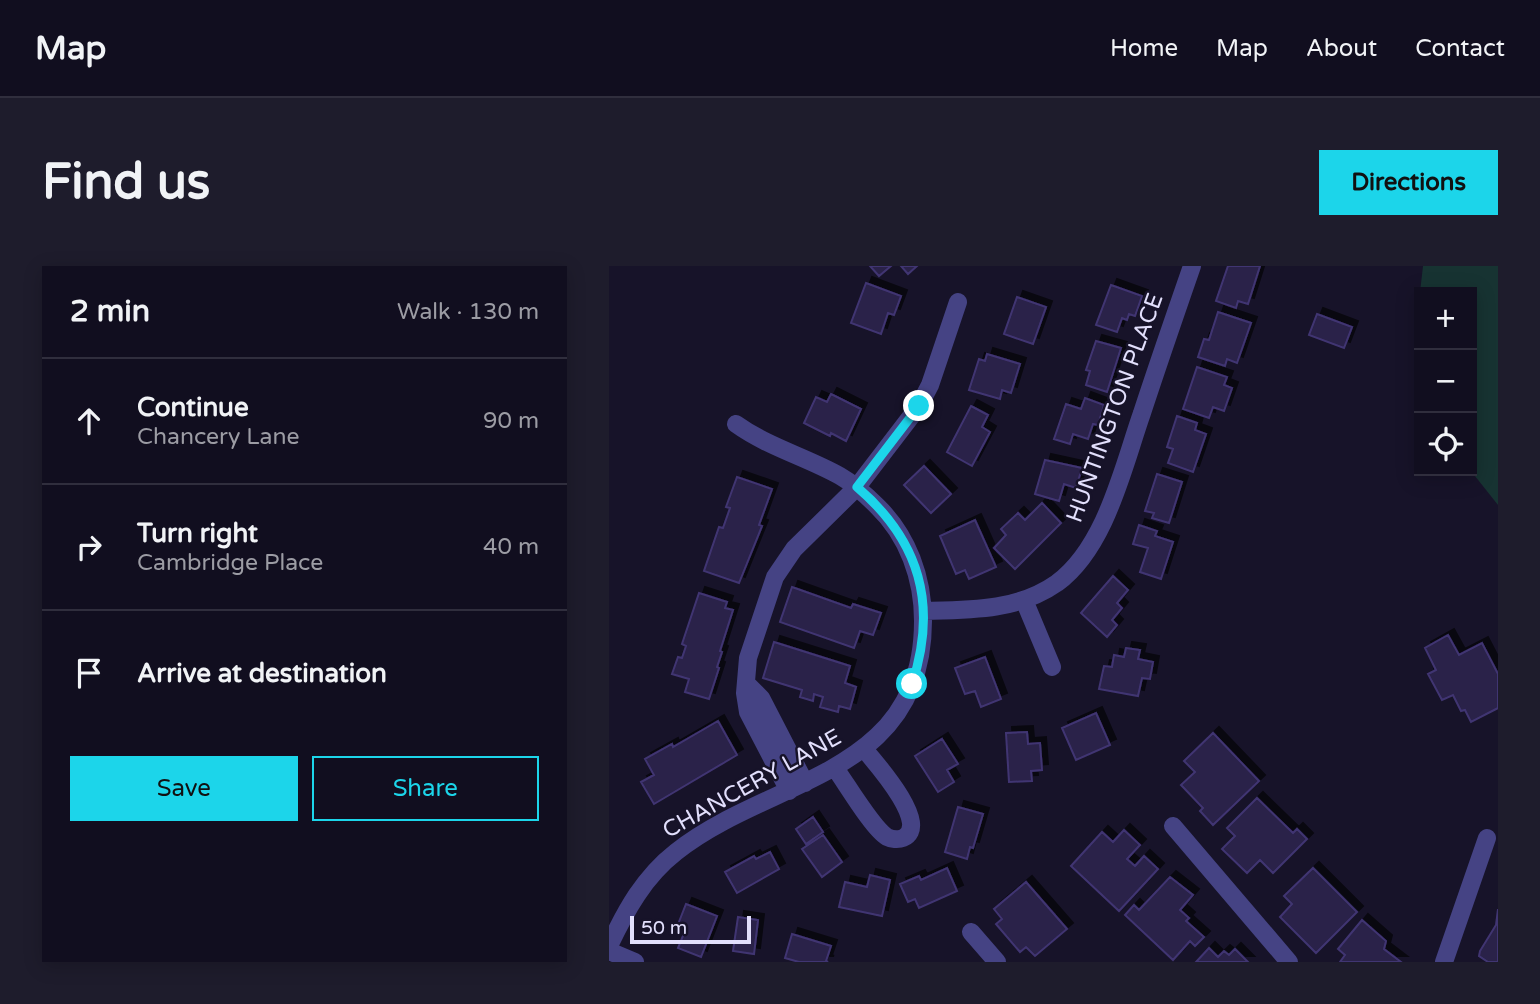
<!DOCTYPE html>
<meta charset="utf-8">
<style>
body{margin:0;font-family:"Varela Round",sans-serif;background:#1e1c2c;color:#f1f3f6}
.controls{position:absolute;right:21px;top:21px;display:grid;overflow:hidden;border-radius:0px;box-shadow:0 4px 18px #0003}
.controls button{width:63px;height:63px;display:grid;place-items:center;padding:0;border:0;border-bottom:2px solid #302e3d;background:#110e1f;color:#f1f3f6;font:35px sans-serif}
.scale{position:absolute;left:21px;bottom:18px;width:121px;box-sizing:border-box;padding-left:7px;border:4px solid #e2dffc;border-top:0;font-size:19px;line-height:24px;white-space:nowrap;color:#e2dffc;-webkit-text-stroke:5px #171329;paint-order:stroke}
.stop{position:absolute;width:21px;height:21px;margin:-16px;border:5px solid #1cd5ea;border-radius:50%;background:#fff}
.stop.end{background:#1cd5ea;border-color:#fff;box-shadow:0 2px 7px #0008}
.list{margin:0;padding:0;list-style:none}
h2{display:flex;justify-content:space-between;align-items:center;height:91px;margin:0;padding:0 28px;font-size:30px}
h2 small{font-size:23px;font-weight:400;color:#9c9ca4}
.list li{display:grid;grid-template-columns:46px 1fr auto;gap:21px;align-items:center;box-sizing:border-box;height:126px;padding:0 28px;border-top:2px solid #302e3d}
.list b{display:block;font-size:26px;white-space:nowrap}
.list p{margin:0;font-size:23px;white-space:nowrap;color:#9c9ca4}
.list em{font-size:23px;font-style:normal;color:#9c9ca4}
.actions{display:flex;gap:14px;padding:21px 28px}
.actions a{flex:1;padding:16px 0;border:2px solid #1cd5ea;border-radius:0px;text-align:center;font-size:24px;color:#1cd5ea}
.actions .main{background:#1cd5ea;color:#111}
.icon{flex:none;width:38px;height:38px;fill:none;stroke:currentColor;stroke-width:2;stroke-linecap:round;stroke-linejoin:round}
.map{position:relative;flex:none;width:889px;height:696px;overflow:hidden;border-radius:0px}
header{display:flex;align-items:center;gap:42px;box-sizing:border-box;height:98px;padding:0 35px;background:#110e1f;border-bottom:2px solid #302e3d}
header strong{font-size:33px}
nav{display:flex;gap:38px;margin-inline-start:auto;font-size:24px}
.intro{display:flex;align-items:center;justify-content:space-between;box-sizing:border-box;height:168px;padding:0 42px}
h1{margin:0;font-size:49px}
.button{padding:18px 32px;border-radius:0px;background:#1cd5ea;color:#111;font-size:24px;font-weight:700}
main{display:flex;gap:42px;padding:0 42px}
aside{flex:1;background:#110e1f;border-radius:0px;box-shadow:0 4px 18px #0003}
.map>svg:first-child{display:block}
.green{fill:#173332}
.building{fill:#292149;stroke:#413572;stroke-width:2;filter:url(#shadow)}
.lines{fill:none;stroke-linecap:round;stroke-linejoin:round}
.street{stroke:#454384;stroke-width:18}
.route{stroke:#1cd5ea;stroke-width:9}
.labels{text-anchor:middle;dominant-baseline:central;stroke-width:5;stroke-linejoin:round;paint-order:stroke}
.street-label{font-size:23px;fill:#e2dffc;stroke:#171329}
</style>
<header>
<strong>Map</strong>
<nav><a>Home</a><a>Map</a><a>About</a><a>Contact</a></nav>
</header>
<div class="intro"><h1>Find us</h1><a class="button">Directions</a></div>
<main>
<aside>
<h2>2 min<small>Walk · 130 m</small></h2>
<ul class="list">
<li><svg class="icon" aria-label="ahead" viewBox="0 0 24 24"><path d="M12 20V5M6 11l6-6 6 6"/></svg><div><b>Continue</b><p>Chancery Lane</p></div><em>90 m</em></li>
<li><svg class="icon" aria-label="right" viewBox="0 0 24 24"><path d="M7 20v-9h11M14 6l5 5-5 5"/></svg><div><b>Turn right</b><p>Cambridge Place</p></div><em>40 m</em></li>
<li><svg class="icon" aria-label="arrive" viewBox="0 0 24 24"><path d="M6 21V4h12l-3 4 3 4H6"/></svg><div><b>Arrive at destination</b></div></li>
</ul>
<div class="actions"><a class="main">Save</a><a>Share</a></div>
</aside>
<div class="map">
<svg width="889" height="696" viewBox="0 0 889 696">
<defs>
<filter id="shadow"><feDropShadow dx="6" dy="-6" stdDeviation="0" flood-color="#0009"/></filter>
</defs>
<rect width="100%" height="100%" fill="#171329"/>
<path class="green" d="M814 0H889V239L862 205 863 26H811Z"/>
<path class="building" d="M261 0H282L270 10Z
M292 0H308L299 8Z
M619 0H651L639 38 629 35 627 42 607 35Z
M257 17 292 30 285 49 279 47 272 68 242 57Z
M502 19 533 30 526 50 520 48 518 54 513 52 508 66 487 59Z
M408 31 437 41 424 78 395 68Z
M609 46 642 57 628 97 618 93 616 100 589 91 595 73 600 74Z
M708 48 743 61 735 82 700 69Z
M487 75 512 82 498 126 477 119 481 105 477 104Z
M378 88 411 98 402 127 393 124 391 133 360 124 370 93 376 95Z
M588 101 618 111 615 119 623 122 615 145 604 141 600 152 574 143Z
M222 128 252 143 237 175 222 167 221 170 195 157 207 131 218 136Z
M476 132 495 139 489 159 484 158 479 173 464 168 461 178 445 173 457 138 472 143Z
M362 140 379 149 373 161 381 166 363 200 338 186Z
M568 150 588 157 586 164 597 168 584 206 559 197 564 183 558 181Z
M436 194 473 202 467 222 455 218 450 235 426 228Z
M315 200 342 228 322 247 295 219Z
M548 208 573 216 560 257 543 252 545 247 536 245Z
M128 211 163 223 150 259 153 260 130 317 95 305 110 261 114 262 121 242 117 241Z
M433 237 452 257 406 303 385 282 397 269 392 263 409 247 416 254Z
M366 254 387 301 360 313 356 304 347 308 331 270Z
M530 259 548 265 546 270 564 276 552 313 531 306 539 282 524 278Z
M504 310 519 324 508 337 513 342 503 354 508 359 498 371 472 347Z
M183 321 242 342 244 338 272 347 264 369 251 365 245 382 171 356Z
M90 327 118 336 116 342 124 344 111 385 113 386 108 401 110 402 100 433 76 426 80 413 63 408 69 391 73 392 77 380 73 378Z
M839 369 850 389 873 377 889 408V442L862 456 856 444 852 445 844 429 833 434 819 408 827 404 816 382Z
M165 376 241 400 236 417 247 421 241 443 230 440 229 446 211 441 214 431 205 428 204 435 191 431 193 424 154 412Z
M517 382 531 384 529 393 544 396 541 413 533 412 529 430 490 423 495 400 503 401 505 389 515 391Z
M376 391 392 433 372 441 366 425 356 428 346 402Z
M487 447 501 479 467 494 453 462Z
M109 455 128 489 45 538 32 516 45 509 36 493 63 478 64 481Z
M418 466 419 478 431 477 433 504 422 505 423 515 400 516 397 467Z
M604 467 650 515 604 559 591 545 594 542 572 519 586 506 575 495Z
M333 473 349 498 338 504 345 516 329 526 306 490Z
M648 532 684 567 688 563 698 573 664 607 651 594 638 607 613 583 626 570 618 562Z
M349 541 374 548 364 582 361 581 358 593 336 586Z
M204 551 214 566 197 578 187 563Z
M515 564 531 579 518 593 526 600 535 590 549 603 510 645 462 600 493 566 504 576Z
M214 569 233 596 213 611 193 583Z
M161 586 170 603 128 627 116 606 145 590 147 593Z
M338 602 348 625 310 642 306 633 299 636 291 618 310 610 312 614Z
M704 602 748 646 707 687 671 651 683 638 675 630Z
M261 609 281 614 273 650 230 641 236 616 258 621Z
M561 611 584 629 571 644 580 652 577 655 595 671 586 680 581 675 564 694 516 649 525 639 530 644Z
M417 616 458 663 426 690 417 681 411 686 387 658 393 653 385 643Z
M77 638 108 650 92 691 69 682 76 665 68 661Z
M889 643V696H879L870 690 871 685 887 659Z
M129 651 149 654 145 688 124 685Z
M753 654 777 675 775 683 792 696H731L736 689 729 683Z
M183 668 222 680 217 695 219 696H190L176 692Z
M600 682 609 691 615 685 620 689 626 683 639 696H587Z"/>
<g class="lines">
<path class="street" d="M415 334 443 401
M314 345C361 344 408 345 448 317 497 281 514 201 533 147 549 98 566 49 583 0
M137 417 152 432 196 517
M226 502C237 517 264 563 278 571 282 573 289 574 294 572 323 560 266 496 255 483
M180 525 139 446 136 427 139 392 166 311 185 283 248 221 310 140 321 119 349 36
M564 560 680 696
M362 666 388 696
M0 680C17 644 35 611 67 586 161 511 314 511 314 355 314 312 299 270 268 240 257 229 245 218 231 210 197 191 159 181 127 158
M0 685 26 696
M835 696 878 572"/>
</g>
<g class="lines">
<path class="route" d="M303 418C329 339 311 275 248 221L310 140"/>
</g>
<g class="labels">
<g class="street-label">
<text transform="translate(506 142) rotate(-70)">HUNTINGTON PLACE</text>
<text transform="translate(143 518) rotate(-29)">CHANCERY LANE</text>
</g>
</g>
</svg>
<div class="controls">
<button>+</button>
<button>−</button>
<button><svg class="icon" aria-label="locate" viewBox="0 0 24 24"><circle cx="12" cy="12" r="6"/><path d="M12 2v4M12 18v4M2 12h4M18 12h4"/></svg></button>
</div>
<div class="scale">50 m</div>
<div class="stop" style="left:303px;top:418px"></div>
<div class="stop end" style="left:310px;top:140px"></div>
</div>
</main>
